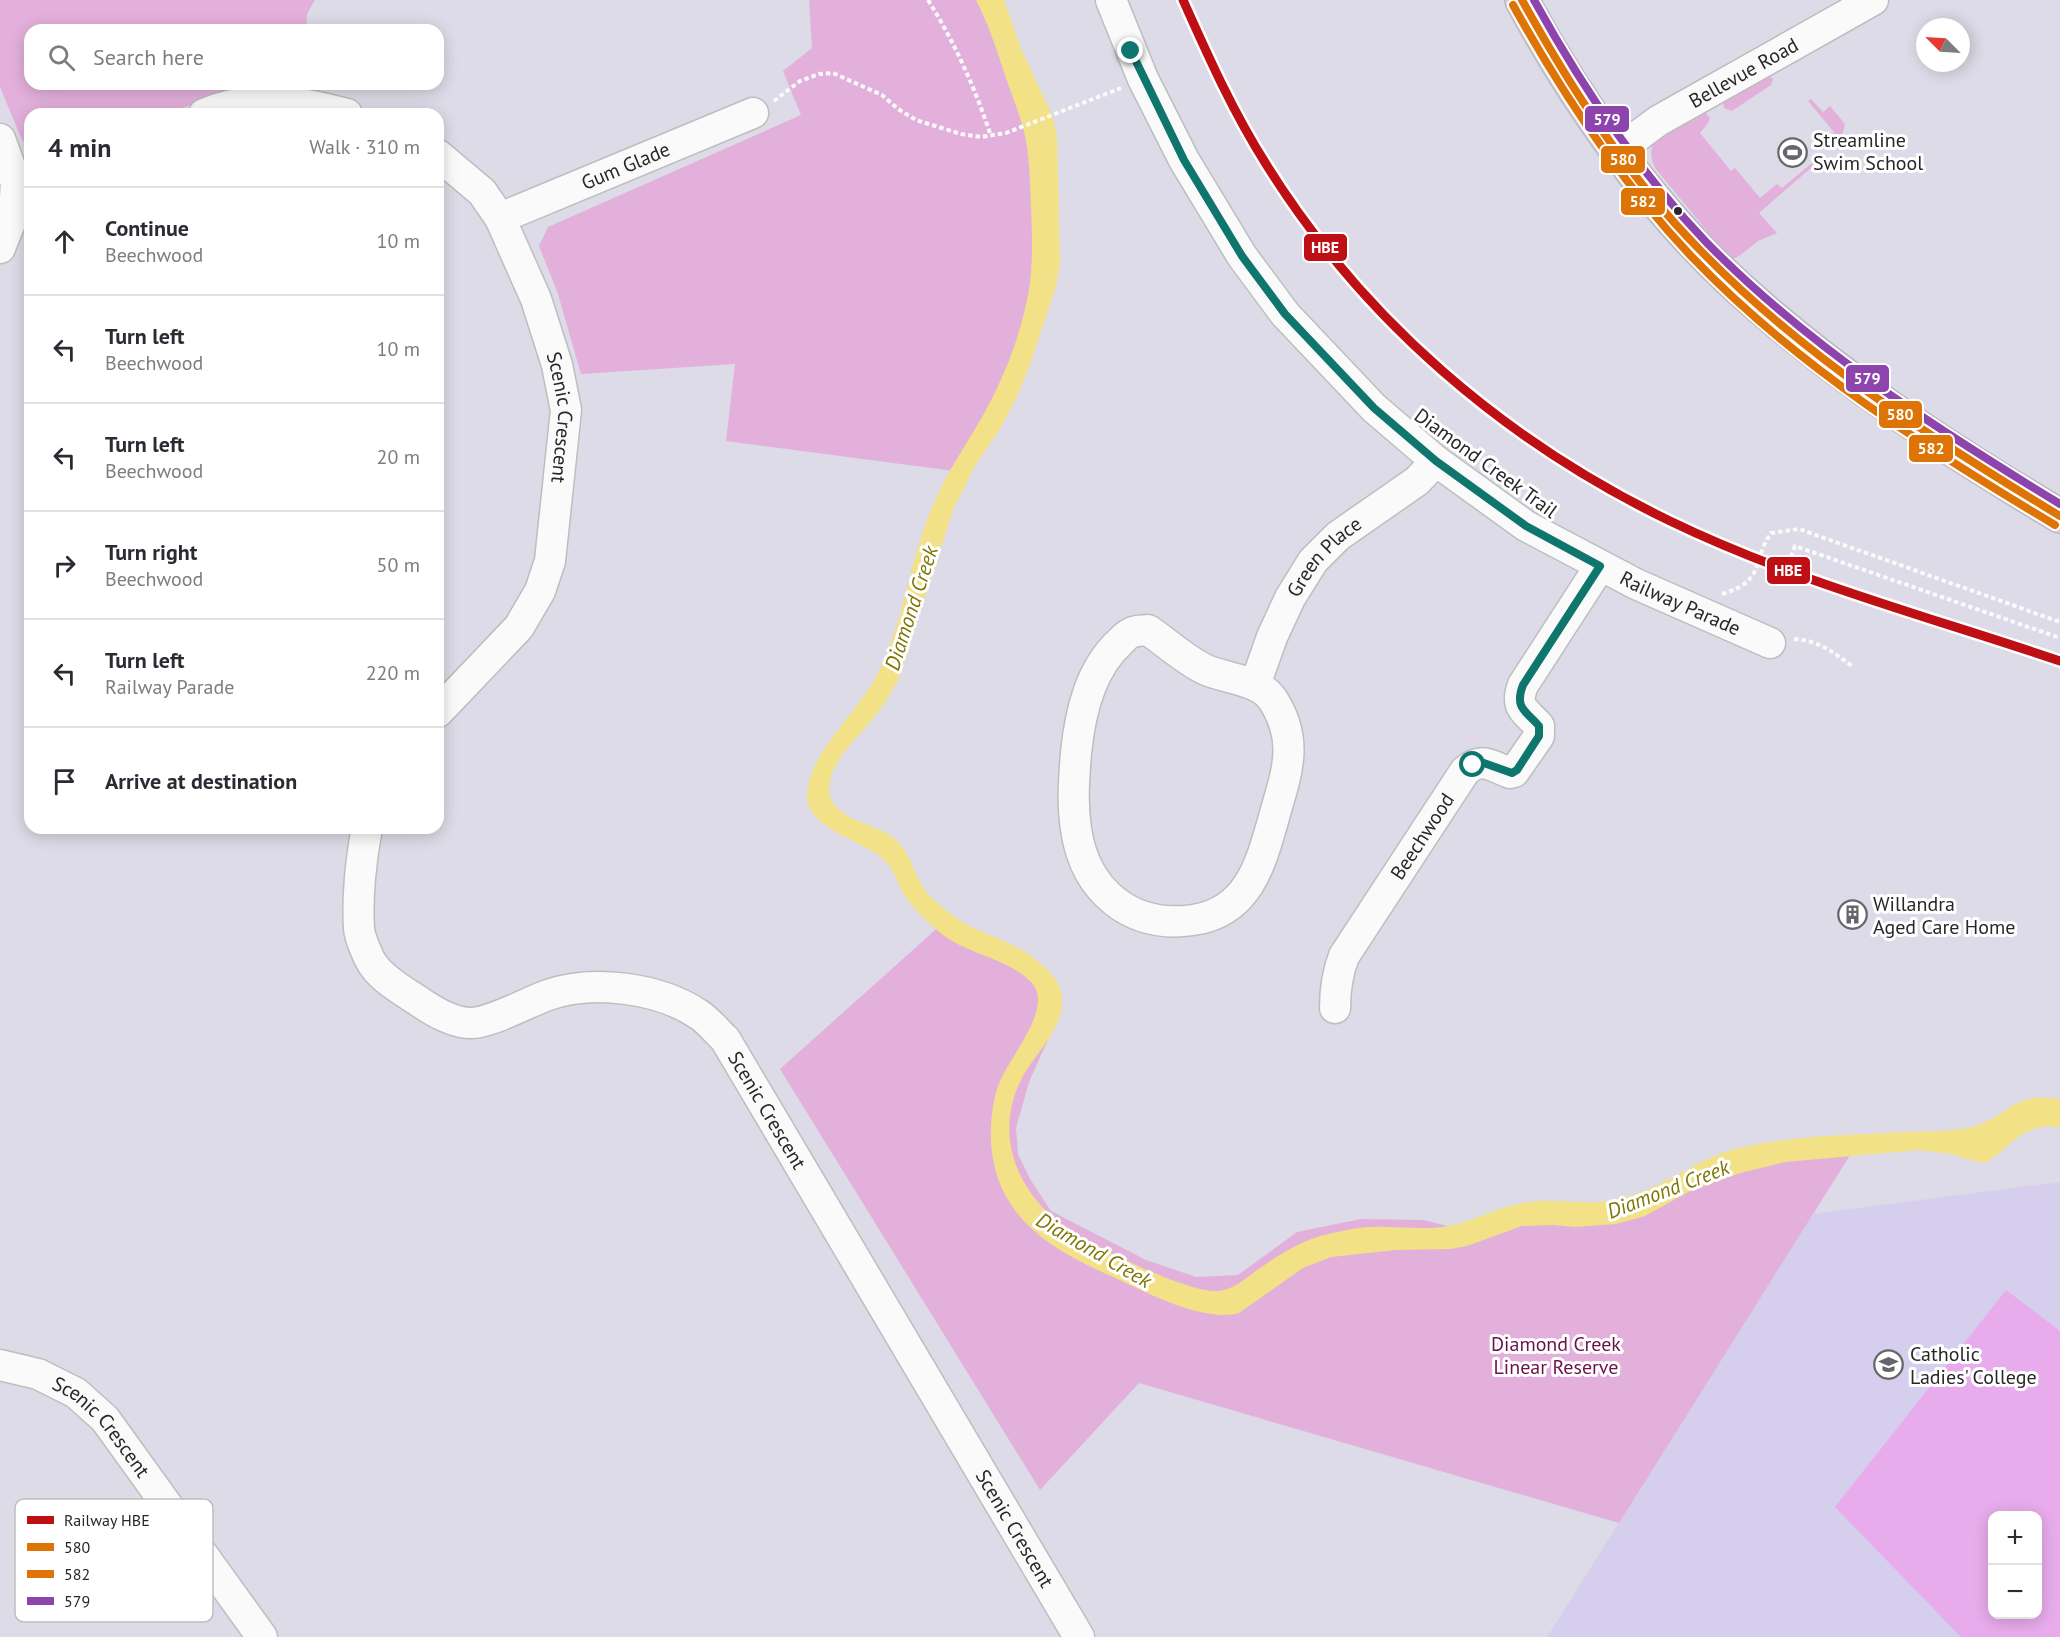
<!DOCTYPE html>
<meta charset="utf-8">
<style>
body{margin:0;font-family:"PT Sans",sans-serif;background:#f2f2f3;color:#2b2b33}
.controls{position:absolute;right:18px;bottom:18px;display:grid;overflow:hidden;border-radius:12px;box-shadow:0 3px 15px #0003}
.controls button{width:54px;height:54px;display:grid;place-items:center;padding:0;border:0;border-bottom:2px solid #e1e1e2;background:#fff;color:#2b2b33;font:30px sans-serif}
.compass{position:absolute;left:1916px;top:18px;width:54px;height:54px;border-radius:50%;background:#fff;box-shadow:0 3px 15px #0003;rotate:294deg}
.stop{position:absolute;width:18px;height:18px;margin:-14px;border:4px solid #0f766e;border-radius:50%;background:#fff}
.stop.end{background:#0f766e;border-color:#fff;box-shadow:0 2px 6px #0008}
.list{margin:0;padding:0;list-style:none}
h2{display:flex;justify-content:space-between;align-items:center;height:78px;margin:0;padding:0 24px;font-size:26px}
h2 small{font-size:20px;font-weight:400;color:#7c7c81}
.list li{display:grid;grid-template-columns:39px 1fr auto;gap:18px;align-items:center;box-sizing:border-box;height:108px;padding:0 24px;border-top:2px solid #e1e1e2}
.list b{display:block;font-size:22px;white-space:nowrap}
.list p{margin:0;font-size:20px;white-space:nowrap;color:#7c7c81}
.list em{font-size:20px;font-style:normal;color:#7c7c81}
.icon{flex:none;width:33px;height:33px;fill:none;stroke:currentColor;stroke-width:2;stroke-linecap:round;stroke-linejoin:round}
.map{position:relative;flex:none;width:2060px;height:1637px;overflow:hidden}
.search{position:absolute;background:#fff;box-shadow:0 3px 15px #0003;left:24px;top:24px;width:420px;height:66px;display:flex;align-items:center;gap:15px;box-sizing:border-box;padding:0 21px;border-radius:18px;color:#7c7c81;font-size:22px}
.panel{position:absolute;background:#fff;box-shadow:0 3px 15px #0003;left:24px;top:108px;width:420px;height:726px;border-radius:18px}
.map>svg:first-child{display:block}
.education{fill:#d5ceec;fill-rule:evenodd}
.green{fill:#e3b0db}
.pitch{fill:#e8acec;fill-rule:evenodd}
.water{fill:#f2e186}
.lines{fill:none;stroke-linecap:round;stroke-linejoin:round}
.minor-casing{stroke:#bdbebe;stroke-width:33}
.major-casing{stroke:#bbbbbf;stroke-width:36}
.path{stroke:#fafafb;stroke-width:4;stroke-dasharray:4.5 3;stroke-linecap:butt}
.minor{stroke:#fafafb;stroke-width:30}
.major{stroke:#d7d0e7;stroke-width:33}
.bus-1-casing{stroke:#fff;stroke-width:12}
.bus-2-casing{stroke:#fff;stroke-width:12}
.bus-3-casing{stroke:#fff;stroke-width:12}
.bus-1{stroke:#df7406;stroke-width:8}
.bus-2{stroke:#df7406;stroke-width:8}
.bus-3{stroke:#8e44ad;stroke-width:8}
.rail-1-casing{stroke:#fff;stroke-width:14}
.rail-1{stroke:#be1014;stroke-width:9}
.route{stroke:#0f766e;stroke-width:8}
.bus-dot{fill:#272727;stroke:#fff;stroke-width:2}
.labels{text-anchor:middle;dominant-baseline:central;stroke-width:6;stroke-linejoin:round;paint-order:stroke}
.street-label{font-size:20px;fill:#272727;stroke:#fff}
.poi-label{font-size:20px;fill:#272727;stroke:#fff;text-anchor:start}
.park-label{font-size:20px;fill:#691148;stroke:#fff}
.water-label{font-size:21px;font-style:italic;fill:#7e7604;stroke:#fff}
.key{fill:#fff;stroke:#bebebe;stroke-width:1.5}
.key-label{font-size:16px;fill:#272727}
.line-badge{stroke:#fff;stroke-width:2}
.badge-label{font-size:16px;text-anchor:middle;font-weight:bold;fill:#fff}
</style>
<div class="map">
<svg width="2060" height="1637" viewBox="0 0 2060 1637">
<rect width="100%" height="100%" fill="#dcdbe7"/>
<path class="education" d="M2060 1182V1637H1547L1813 1214ZM1992 1516H2038V1614H1992Z"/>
<path class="green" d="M0 0H315L307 14 306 30H30V84H304L303 87 245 91 193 104 167 114H30V148L22 140 0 87Z
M809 0H994L1035 105 1033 329 954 471 726 441 735 364 581 374 558 294 539 246 548 227 801 115 783 71 812 48Z
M1768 75 1773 79 1771 85 1732 111 1724 108 1723 100Z
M1811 99 1823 112 1830 106 1845 124 1840 143 1832 134 1834 132 1808 101Z
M1704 111 1710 118 1708 123 1700 133 1731 171 1735 168 1760 198 1777 184 1782 188 1818 158 1820 160 1759 213 1777 233 1758 241 1739 256 1731 260 1655 168C1650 158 1650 149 1655 139Z
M943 923 1016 954 1058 1010 1050 1035 1029 1082 1016 1128 1018 1154 1030 1179 1051 1211 1146 1260 1196 1277 1238 1275 1297 1232 1361 1219 1424 1220 1463 1230 1596 1213 1685 1174 1857 1144 1619 1523 1139 1383 1040 1490 780 1069Z"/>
<path class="pitch" d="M2006 1290 2060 1331V1637H1961L1835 1507ZM1992 1516H2038V1614H1992Z"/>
<path class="water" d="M976 0H1004L1022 51 1052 115 1057 137 1060 261 1057 283 1030 364 1018 395 1000 429 975 466 953 510 899 678C892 691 885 704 875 716 860 735 835 757 830 781 822 821 874 820 896 840 913 854 914 882 933 899 944 909 957 919 969 926 988 935 1007 941 1025 952 1042 963 1062 979 1062 1000 1063 1030 1035 1053 1022 1078 990 1140 1022 1203 1079 1236 1106 1252 1189 1293 1218 1291 1233 1290 1245 1279 1257 1270 1279 1255 1301 1240 1328 1234 1342 1231 1357 1227 1371 1227 1395 1226 1419 1230 1443 1227 1472 1223 1498 1206 1528 1202 1553 1198 1581 1205 1608 1201 1655 1195 1693 1159 1739 1148 1794 1135 1851 1135 1907 1132 1922 1131 1937 1132 1952 1130 1960 1129 1970 1128 1978 1125 2014 1112 2014 1092 2060 1099V1127C2022 1123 2015 1144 1987 1162H1978L1951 1154 1919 1150 1785 1162 1740 1173 1690 1191 1645 1216 1616 1224 1576 1227 1553 1225 1522 1226 1467 1246 1450 1249 1396 1250 1331 1257 1303 1268 1239 1313C1208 1322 1157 1298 1128 1284 1087 1265 1039 1246 1012 1206 988 1172 986 1125 998 1086 1007 1059 1056 1007 1031 982 1007 958 970 955 943 935 929 924 913 909 903 893 896 881 894 868 882 858 861 840 810 829 807 798 805 758 858 711 876 677 905 622 909 559 934 503 951 462 980 427 998 386 1013 355 1025 317 1030 283 1033 258 1032 232 1031 208 1030 186 1030 163 1026 141 1022 119 1013 99 1006 78 997 51 989 25 976 0Z"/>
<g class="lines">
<defs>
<g id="minor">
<path id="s1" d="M1111 0 1143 79 1184 160 1242 256 1285 314 1374 408 1436 461 1526 526 1636 584 1770 643"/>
<path d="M204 114C251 94 299 101 347 114"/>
<path d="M0 139 16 183 14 213 0 248"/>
<path id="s2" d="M1619 152 1639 135 1658 121 1873 0"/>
<path id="s3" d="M438 155 482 192 500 218 536 299 557 365 566 410 550 561 540 591 519 627 438 712"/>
<path id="s4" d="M500 218 753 113"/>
<path d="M1148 630C1167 643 1184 659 1204 669 1225 679 1260 679 1273 700 1300 742 1286 774 1274 817 1261 863 1249 912 1193 920 1131 929 1085 891 1076 829 1072 803 1074 778 1076 753 1080 713 1090 669 1120 642 1123 639 1127 634 1131 633 1135 630 1143 631 1148 630Z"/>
<path id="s5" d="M1255 685 1272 637 1290 598 1313 561 1338 536 1417 481 1436 461"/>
<path id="s6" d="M367 828C361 858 357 898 359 928 359 936 369 960 374 966 384 980 403 991 417 1000 431 1010 453 1023 471 1023 491 1023 528 1002 548 995 593 979 659 988 698 1014 708 1020 716 1031 725 1039L1079 1637"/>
<path id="s7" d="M1335 1008C1335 989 1337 974 1344 956L1465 771C1483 756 1491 766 1510 773L1514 772 1539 736V726C1526 711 1514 708 1523 685L1600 566"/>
<path id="s8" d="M0 1365 38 1374 76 1393 105 1419 262 1637"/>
</g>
<path id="major" d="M1522 0C1574 98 1648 203 1729 279 1828 371 1944 447 2060 516"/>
</defs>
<use href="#minor" class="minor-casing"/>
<use href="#major" class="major-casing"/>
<path class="path" d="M928 0C955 43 975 88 991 136
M774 101 800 81 819 74 833 73 882 95 898 109 916 120 961 134 981 137 1006 133 1121 88
M1791 557 1795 546 2060 638
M1722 594C1766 581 1751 562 1771 533L1799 529 2060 622
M1794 639C1818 640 1833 652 1852 666"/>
<use href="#minor" class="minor"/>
<use href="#major" class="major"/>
<defs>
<path id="bus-1" d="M1522 0C1572 90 1628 177 1700 250 1805 358 1933 439 2060 516"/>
<path id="bus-2" d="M1513 5C1563 95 1620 181 1691 256 1795 365 1926 448 2055 525"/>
<path id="bus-3" d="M1534 0C1582 87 1638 171 1707 243 1810 348 1935 428 2060 504"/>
</defs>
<use href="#bus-1" class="bus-1-casing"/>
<use href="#bus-2" class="bus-2-casing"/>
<use href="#bus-3" class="bus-3-casing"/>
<use href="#bus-1" class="bus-1"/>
<use href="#bus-2" class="bus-2"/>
<use href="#bus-3" class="bus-3"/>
<defs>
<path id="rail-1" d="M1183 0C1208 56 1233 112 1266 164 1363 320 1506 442 1670 521 1794 581 1930 617 2060 661"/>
</defs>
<use href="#rail-1" class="rail-1-casing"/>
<use href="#rail-1" class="rail-1"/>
</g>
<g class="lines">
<path class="route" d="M1131 51 1184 160 1242 256 1285 314 1374 408 1436 461 1526 526 1600 566 1523 685C1514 708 1526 711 1539 726V736L1517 770 1512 773 1481 762 1473 765"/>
</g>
<defs>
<symbol id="stadium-ring" viewBox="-11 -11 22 22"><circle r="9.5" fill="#fff" stroke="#66666a" stroke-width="1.5"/><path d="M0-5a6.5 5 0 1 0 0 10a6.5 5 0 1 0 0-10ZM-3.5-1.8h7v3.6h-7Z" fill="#66666a"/></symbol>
<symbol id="building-ring" viewBox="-11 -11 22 22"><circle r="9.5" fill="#fff" stroke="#66666a" stroke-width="1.5"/><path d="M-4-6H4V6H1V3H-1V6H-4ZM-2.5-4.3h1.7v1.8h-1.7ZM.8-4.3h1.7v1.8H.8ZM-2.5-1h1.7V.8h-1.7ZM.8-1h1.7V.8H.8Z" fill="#66666a"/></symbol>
<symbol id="school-ring" viewBox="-11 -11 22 22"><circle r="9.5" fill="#fff" stroke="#66666a" stroke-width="1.5"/><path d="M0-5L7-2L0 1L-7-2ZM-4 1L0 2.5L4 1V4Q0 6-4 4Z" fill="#66666a"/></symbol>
</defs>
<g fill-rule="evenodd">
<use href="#stadium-ring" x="1776" y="136" width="33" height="33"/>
<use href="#building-ring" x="1836" y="898" width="33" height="33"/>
<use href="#school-ring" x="1872" y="1348" width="33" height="33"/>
</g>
<circle class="bus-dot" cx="1678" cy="211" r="5"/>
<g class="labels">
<g class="street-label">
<text stroke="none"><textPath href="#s2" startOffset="148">Bellevue Road</textPath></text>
<text stroke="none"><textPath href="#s4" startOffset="136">Gum Glade</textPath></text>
<text stroke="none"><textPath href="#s3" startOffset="300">Scenic Crescent</textPath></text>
<text transform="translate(1486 463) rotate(36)">Diamond Creek Trail</text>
<text stroke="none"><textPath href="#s5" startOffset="148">Green Place</textPath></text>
<text stroke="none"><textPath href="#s1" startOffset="855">Railway Parade</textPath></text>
<text stroke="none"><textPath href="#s7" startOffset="196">Beechwood</textPath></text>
<text stroke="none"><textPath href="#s6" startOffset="614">Scenic Crescent</textPath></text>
<text stroke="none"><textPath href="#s8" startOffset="123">Scenic Crescent</textPath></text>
<text stroke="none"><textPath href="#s6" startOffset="1100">Scenic Crescent</textPath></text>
</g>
<g class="poi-label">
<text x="1813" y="140">Streamline<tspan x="1813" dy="23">Swim School</tspan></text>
<text x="1873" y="904">Willandra<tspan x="1873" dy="23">Aged Care Home</tspan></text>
<text x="1910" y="1354">Catholic<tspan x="1910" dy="23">Ladies' College</tspan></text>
</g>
<g class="park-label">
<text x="1556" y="1344">Diamond Creek<tspan x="1556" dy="23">Linear Reserve</tspan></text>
</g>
<g class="water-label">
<text transform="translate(911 608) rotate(-72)">Diamond Creek</text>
<text transform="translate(1668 1189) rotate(-21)">Diamond Creek</text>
<text transform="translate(1094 1250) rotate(30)">Diamond Creek</text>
</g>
</g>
<rect x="15" y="1499" width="198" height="123" rx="9" class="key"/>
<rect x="27" y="1516" width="27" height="8" fill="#be1014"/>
<rect x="27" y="1543" width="27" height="8" fill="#df7406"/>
<rect x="27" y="1570" width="27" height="8" fill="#df7406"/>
<rect x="27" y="1597" width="27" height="8" fill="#8e44ad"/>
<g class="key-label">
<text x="64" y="1526">Railway HBE</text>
<text x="64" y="1553">580</text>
<text x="64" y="1580">582</text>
<text x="64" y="1607">579</text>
</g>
<g class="line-badge">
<rect x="1584" y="105" width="46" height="28" rx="6" fill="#8e44ad"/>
<rect x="1600" y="145" width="46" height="29" rx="6" fill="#df7406"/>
<rect x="1620" y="187" width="46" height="29" rx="6" fill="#df7406"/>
<rect x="1303" y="233" width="45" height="29" rx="6" fill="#be1014"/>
<rect x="1845" y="364" width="45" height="29" rx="6" fill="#8e44ad"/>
<rect x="1878" y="400" width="45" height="29" rx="6" fill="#df7406"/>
<rect x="1908" y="434" width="46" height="29" rx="6" fill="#df7406"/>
<rect x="1766" y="556" width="45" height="29" rx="6" fill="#be1014"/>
</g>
<g class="badge-label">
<text x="1607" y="125">579</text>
<text x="1623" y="165">580</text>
<text x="1643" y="207">582</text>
<text x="1325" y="253">HBE</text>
<text x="1867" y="384">579</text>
<text x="1900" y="420">580</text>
<text x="1931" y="454">582</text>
<text x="1788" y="576">HBE</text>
</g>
</svg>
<div class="controls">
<button>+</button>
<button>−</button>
</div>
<svg class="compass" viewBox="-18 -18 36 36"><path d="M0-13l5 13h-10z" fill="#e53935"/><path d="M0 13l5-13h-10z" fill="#7c7c81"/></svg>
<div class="stop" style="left:1473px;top:765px"></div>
<div class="stop end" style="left:1131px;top:51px"></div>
<div class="search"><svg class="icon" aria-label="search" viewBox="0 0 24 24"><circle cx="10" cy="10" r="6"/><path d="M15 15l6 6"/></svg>Search here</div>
<section class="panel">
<h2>4 min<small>Walk · 310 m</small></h2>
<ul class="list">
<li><svg class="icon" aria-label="ahead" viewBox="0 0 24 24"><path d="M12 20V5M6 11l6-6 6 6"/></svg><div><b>Continue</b><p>Beechwood</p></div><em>10 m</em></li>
<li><svg class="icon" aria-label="left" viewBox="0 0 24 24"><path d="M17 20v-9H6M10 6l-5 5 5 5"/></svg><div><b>Turn left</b><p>Beechwood</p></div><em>10 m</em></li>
<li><svg class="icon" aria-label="left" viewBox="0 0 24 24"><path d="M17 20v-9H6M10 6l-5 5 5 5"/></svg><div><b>Turn left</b><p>Beechwood</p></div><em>20 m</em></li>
<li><svg class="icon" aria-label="right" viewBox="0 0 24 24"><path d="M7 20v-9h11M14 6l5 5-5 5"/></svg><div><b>Turn right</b><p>Beechwood</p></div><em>50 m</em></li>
<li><svg class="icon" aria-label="left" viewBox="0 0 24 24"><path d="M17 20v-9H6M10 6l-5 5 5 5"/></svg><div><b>Turn left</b><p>Railway Parade</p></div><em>220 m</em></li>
<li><svg class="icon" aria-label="arrive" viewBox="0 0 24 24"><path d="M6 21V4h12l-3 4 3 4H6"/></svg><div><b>Arrive at destination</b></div></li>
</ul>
</section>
</div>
